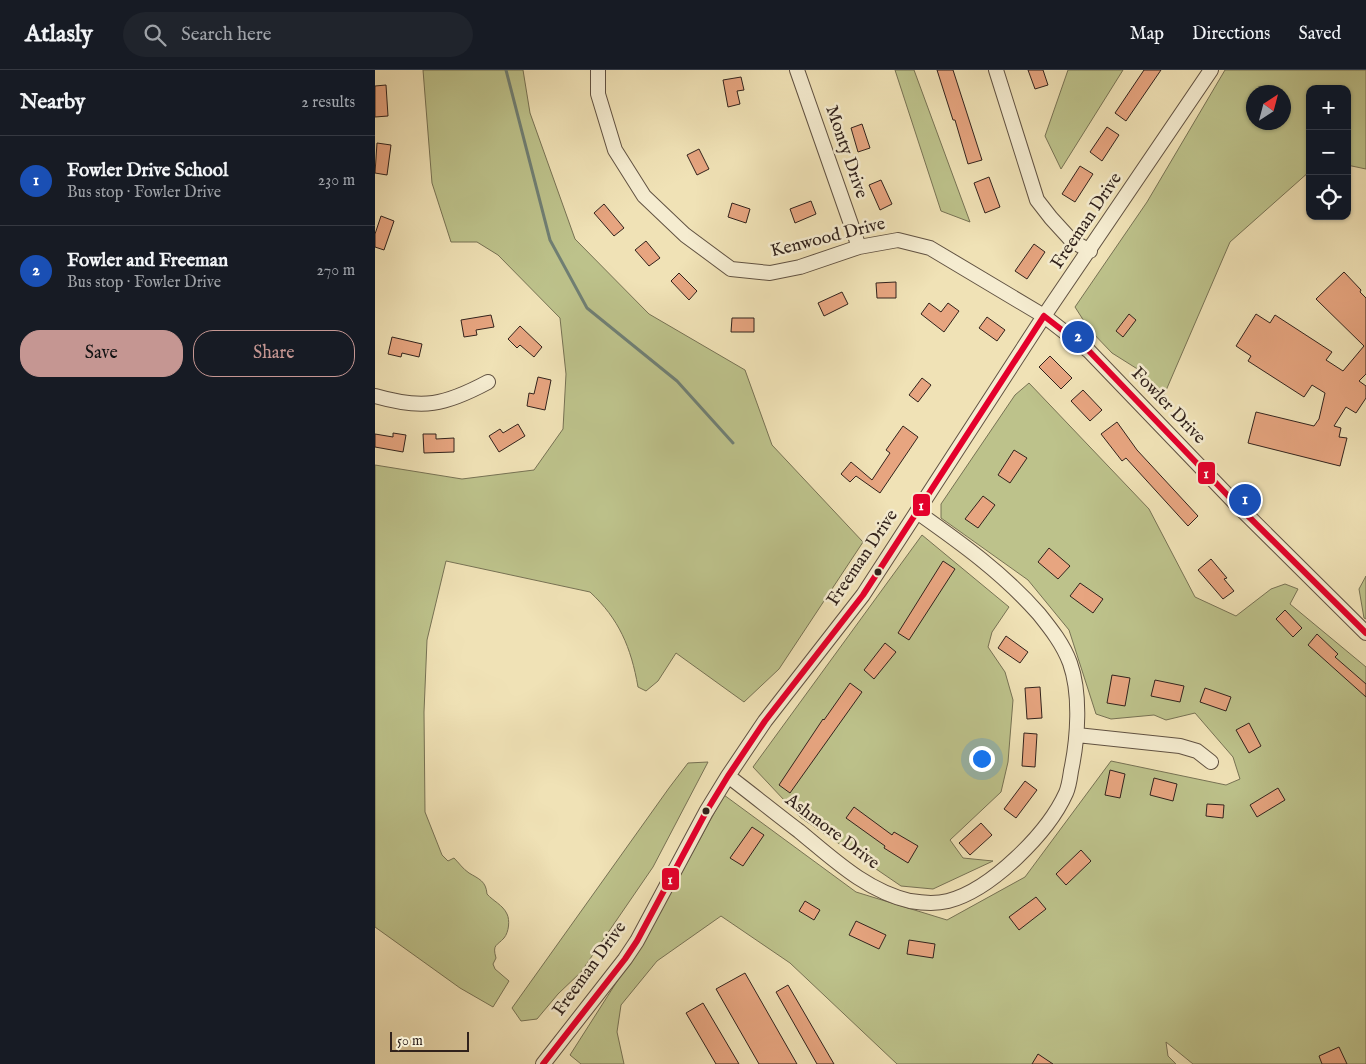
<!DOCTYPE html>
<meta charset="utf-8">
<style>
body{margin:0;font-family:"IM FELL English",serif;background:#20242c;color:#f1f3f6}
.controls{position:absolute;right:15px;top:15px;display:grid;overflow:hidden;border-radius:10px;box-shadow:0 1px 4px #0004}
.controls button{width:45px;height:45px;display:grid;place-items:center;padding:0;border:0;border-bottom:1px solid #363941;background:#171b24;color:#f1f3f6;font:25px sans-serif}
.compass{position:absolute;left:871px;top:15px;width:45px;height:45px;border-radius:50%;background:#171b24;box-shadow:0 1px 4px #0004;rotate:36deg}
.scale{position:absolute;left:15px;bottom:12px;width:79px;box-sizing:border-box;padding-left:5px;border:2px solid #31221c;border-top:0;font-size:14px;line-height:18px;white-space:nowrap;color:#31221c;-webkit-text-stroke:4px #f5ecd0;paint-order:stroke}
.you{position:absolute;left:606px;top:688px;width:18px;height:18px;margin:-12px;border:4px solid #fff;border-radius:50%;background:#1a73e8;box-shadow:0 0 0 8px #1a73e833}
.badge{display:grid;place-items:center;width:32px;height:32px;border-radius:50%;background:#c59692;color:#fff;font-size:16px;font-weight:700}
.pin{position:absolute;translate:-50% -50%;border:2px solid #fff;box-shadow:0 1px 5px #0006}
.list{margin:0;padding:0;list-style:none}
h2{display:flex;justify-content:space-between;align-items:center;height:65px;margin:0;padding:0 20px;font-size:21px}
h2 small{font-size:16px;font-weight:400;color:#9ea1a6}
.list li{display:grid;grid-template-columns:32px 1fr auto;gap:15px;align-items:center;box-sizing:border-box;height:90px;padding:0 20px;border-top:1px solid #363941}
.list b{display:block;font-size:19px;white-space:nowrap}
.list p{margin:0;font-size:16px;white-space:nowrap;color:#9ea1a6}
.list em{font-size:16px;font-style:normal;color:#9ea1a6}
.actions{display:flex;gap:10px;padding:15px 20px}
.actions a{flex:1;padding:11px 0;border:1px solid #c59692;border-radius:20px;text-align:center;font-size:18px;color:#c59692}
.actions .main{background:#c59692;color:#111}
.icon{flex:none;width:28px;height:28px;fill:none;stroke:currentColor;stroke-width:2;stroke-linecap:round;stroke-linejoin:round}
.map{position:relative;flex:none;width:991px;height:994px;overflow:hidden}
header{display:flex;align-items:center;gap:30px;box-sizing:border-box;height:70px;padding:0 25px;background:#171b24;border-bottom:1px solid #363941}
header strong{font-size:24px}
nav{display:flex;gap:28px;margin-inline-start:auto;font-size:18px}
.search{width:350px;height:45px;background:#20242c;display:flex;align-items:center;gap:12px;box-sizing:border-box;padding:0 18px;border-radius:28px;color:#9ea1a6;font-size:19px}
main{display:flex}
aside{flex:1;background:#171b24}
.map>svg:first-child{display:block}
.green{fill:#bdc28b;stroke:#777254;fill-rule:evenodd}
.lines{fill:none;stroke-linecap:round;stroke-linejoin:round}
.stream{stroke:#707f74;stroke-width:3}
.building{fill:#e7a580;stroke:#31221c}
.minor-casing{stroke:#615242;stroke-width:16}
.minor{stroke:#f5ecd0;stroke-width:14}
.bus-1-casing{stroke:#f5ecd0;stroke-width:10}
.bus-1{stroke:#e4002b;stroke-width:6}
.bus-dot{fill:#31221c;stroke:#f5ecd0;stroke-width:2}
.labels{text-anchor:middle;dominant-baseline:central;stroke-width:5;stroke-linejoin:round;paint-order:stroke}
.street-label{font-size:18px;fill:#31221c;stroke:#f5ecd0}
.line-badge{stroke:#f5ecd0;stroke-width:2}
.badge-label{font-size:14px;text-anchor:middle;font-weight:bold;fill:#fff}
</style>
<header>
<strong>Atlasly</strong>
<div class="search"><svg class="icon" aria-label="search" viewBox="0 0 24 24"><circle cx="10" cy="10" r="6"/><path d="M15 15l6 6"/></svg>Search here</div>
<nav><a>Map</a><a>Directions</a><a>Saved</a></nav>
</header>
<main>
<aside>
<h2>Nearby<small>2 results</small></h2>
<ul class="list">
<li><span class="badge" style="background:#1a4fb4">1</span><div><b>Fowler Drive School</b><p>Bus stop · Fowler Drive</p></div><em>230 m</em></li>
<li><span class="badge" style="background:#1a4fb4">2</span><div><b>Fowler and Freeman</b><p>Bus stop · Fowler Drive</p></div><em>270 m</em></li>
</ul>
<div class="actions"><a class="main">Save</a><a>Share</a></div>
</aside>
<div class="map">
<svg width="991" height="994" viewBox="0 0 991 994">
<rect width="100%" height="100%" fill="#f0e2b6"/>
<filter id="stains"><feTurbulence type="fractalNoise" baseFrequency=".004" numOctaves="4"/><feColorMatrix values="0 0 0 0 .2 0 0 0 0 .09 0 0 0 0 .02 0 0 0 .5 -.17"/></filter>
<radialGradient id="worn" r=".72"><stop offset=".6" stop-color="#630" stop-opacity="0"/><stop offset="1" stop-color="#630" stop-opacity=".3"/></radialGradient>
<path class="green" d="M48 0H148L155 43 200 169 274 244 370 300 397 375 488 472 404 599 369 632 301 583 283 611 271 621 263 617C256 577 244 549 215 522L71 491 52 570 49 642 50 742 67 785 73 791 79 788C84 793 88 799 94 803 104 809 111 811 112 824 118 831 128 835 132 844 135 850 134 862 129 868 122 876 117 874 121 888L118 894 120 899 134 911 118 937 85 918 0 857V395L87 409 159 400 188 359 191 304 185 248 123 185 102 172H76L57 113Z
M520 0H539L595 152 566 141Z
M693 0H748L686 99 670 66Z
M850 0H991V99L972 95V19H935V101L855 172 786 332 764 300 737 283 714 259 700 237 772 132ZM878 22H908V52H878Z
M654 313 774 439 820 527 861 546 896 519 910 514 923 519 915 534 991 597V994H818L791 972 793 986 801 994H522L415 893 346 846 282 891 246 935 242 962 249 994H206L195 985 278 855 349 725 481 822 572 850 650 807 736 691 851 715 865 709 858 687 820 643 791 650 779 645 736 649 721 644 694 560 653 510 566 448V434L640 325Z
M547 465 634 537 617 562 613 577 630 602 638 630 633 692 626 722 575 770 588 788 618 791 558 819 526 816 425 747 378 697Z
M991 506V549L989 548 984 519Z
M333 692 278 797 206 902 183 924 162 949 146 951 137 938 294 718 313 693Z"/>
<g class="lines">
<path class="stream" d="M131 0 175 170 212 238 302 311 358 373"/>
</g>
<path class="building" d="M562 0H578L607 90 593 94 580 50H578Z
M653 0H668L673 15 660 19Z
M769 0H786L751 51 740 43Z
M366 7 369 20 362 21 365 34 353 37 348 10Z
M11 15 13 46 0 47V16Z
M487 54 495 78 483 82 476 58Z
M732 57 744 65 727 91 715 82Z
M2 73 16 75 12 105 0 103Z
M324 79 334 99 322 105 312 85Z
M705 96 718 104 700 132 687 124Z
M614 107 625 137 610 143 599 113Z
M506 110 517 134 505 140 494 115Z
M436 131 441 144 420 153 415 139Z
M357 133 375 139 371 153 353 147Z
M229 134 249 158 239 166 219 143Z
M6 146 19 151 9 180 0 177V164Z
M271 171 285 188 274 196 260 180Z
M659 174 670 182 652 209 640 201Z
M969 202 986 220 985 222 991 228V304L984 311 991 316V328L981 343 971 337 959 356 966 358 964 367 972 368 965 396 873 373 881 342 939 356 944 349 950 323 937 315 929 327 873 291 876 286 861 276 881 244 895 253 900 245 957 282 951 290 968 301 989 276 941 229Z
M304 203 322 221 314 230 296 211Z
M521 212V228H502L501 213Z
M467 222 473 234 449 246 443 233Z
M554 233 566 242 573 233 584 241 569 262 546 244Z
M754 244 761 250 748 267 741 261Z
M116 245 119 257 101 260 102 265 89 267 86 250Z
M612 247 630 260 622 271 604 258Z
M357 248H379V262H356Z
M145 256 167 277 159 287 145 275 142 278 133 269Z
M17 267 47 274 44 287 27 283 26 287 13 284Z
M675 286 697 308 686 319 664 297Z
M163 307 176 310 170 340 152 336 154 323 159 324Z
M547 308 556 315 543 332 534 325Z
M708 320 727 340 715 351 696 331Z
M742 352 762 380 823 446 813 456 751 388 747 391 726 364Z
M143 354 150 366 124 382 114 366 125 359 128 363Z
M528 356 543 367 505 423 481 406 475 412 466 404 476 392 497 410 515 383 511 380Z
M18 363 31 365 28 382 0 377V364L18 367Z
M48 364H61V369L79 368V382L49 383Z
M639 380 652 388 635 413 623 405Z
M608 426 620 435 603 458 590 449Z
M674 478 695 496 683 509 663 492Z
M836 489 852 508 849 509 859 521 848 529 823 500Z
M568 491 580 499 534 570 523 563Z
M705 513 728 529 718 543 695 526Z
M910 540 927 558 918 567 901 549Z
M942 564 963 584 960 587 991 614V627L933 575Z
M631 566 653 582 645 593 623 578Z
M510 573 521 582 499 609 489 600Z
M737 605 755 608 750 636 732 633Z
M780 610 809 616 805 632 776 626Z
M475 613 487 622 415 723 404 715 448 649 449 650Z
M665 617 667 648 652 649 650 618Z
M830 618 856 627 851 641 825 632Z
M874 653 886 676 874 683 861 660Z
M649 663 662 664 660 697 647 696Z
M735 700 750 704 745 728 730 725Z
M779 708 802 714 798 731 775 725Z
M650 711 662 720 641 748 629 739Z
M903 718 910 730 882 747 875 735Z
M832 734 849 735 848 748 831 746Z
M479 737 517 765 519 762 543 776 533 793 509 778 510 776 471 748Z
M606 753 617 765 595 785 584 773Z
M377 757 389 765 368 796 355 788Z
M706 780 716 791 691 815 681 804Z
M661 827 671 839 644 860 634 847Z
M430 831 445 840 439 850 424 841Z
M481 851 511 865 504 879 474 865Z
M534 870 560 874 558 888 532 884Z
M370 903 422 994H384L341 919Z
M413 915 459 994H442L401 922Z
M328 933 364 994H341L311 943Z
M964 977 972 994H947L944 986Z
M663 984 678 994H657Z"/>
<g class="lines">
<defs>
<path id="minor" d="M223 0V24L240 80 269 126 310 165 356 199 395 203 425 197 484 177 523 170 555 178 669 246 714 281 862 435 991 563
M422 0 484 177
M621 0 662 130 676 148 697 171 715 181
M0 326C48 340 70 335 113 312
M702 665 805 676 822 681 836 692
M353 706C377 724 400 743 424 761 457 788 491 821 535 831 547 833 561 834 573 831 616 820 673 763 691 723 694 716 695 708 696 701 703 668 706 624 695 593 688 574 676 559 664 544 628 503 586 473 542 442
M168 994 250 889 262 871 331 742 353 706 390 651 488 525 669 246 836 0"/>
</defs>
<use href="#minor" class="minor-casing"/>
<use href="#minor" class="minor"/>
<defs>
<path id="bus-1" d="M669 246 714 281 862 435 991 563
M168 994 250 889 262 871 331 742 353 706 390 651 488 525 669 246"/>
</defs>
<use href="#bus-1" class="bus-1-casing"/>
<use href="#bus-1" class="bus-1"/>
</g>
<g class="bus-dot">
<circle cx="503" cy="502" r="4.5"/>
<circle cx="331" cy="741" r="4.5"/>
</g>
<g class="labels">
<g class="street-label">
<text transform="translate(471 82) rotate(71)">Monty Drive</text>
<text transform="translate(712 151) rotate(-56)">Freeman Drive</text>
<text transform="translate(453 168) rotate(-14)">Kenwood Drive</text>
<text transform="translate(793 336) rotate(46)">Fowler Drive</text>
<text transform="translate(488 488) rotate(-56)">Freeman Drive</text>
<text transform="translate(457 762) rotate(37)">Ashmore Drive</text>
<text transform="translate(215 899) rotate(-54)">Freeman Drive</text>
</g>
</g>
<g class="line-badge">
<rect x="822" y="391" width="19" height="24" rx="5" fill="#e4002b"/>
<rect x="537" y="423" width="19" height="24" rx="5" fill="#e4002b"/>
<rect x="286" y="797" width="19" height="24" rx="5" fill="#e4002b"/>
</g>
<g class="badge-label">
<text x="831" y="408">1</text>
<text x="546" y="440">1</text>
<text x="295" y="814">1</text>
</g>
<rect width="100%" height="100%" filter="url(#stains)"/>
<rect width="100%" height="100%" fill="url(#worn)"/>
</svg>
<div class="controls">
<button>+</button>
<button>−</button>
<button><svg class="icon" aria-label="locate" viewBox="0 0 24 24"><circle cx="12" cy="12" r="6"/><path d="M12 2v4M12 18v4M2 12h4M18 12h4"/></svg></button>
</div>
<svg class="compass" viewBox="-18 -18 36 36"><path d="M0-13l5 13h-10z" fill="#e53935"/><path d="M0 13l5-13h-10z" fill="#9ea1a6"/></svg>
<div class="scale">50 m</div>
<div class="you"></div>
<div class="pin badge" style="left:870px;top:430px;background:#1a4fb4">1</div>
<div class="pin badge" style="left:703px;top:267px;background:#1a4fb4">2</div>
</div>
</main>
